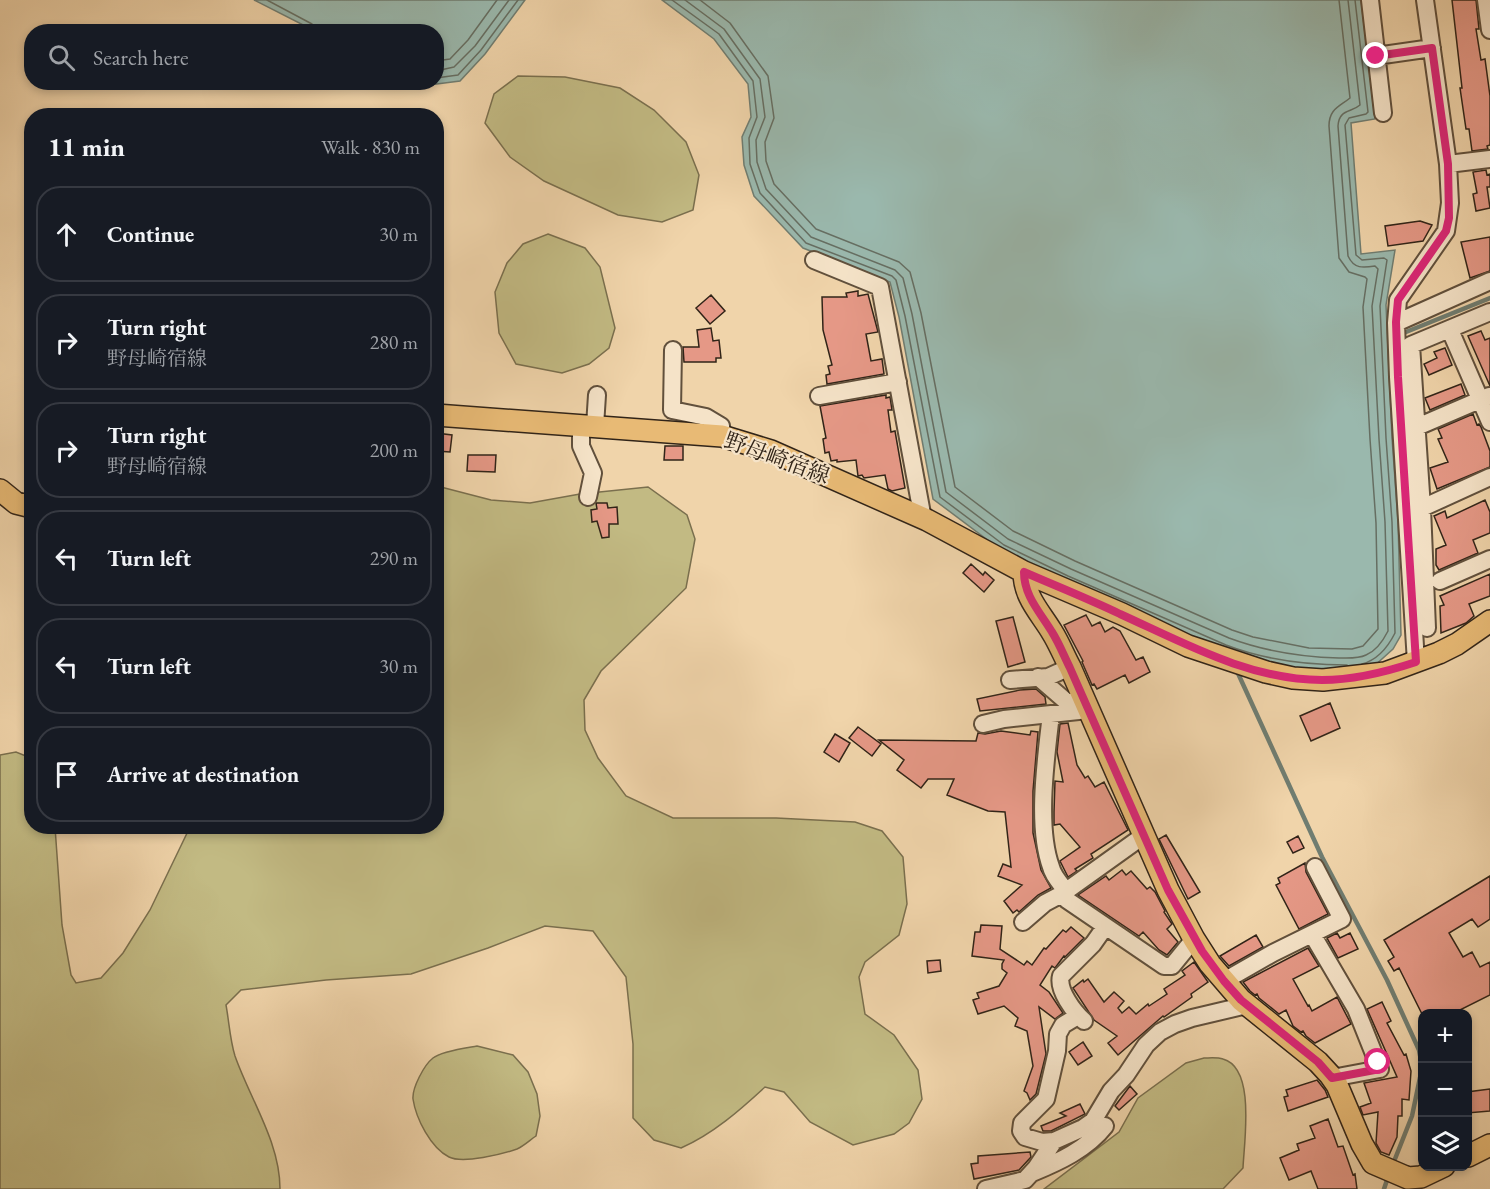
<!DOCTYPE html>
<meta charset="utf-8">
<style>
body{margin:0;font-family:"EB Garamond","Noto Serif JP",serif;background:#242831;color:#f1f3f6}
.controls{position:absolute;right:18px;bottom:18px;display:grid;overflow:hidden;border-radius:12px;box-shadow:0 3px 9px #0003}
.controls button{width:54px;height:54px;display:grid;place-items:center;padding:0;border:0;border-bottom:2px solid #363941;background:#171b24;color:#f1f3f6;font:30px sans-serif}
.stop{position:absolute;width:18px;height:18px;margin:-14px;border:4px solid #db2777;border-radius:50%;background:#fff}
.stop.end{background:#db2777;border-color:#fff;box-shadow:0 2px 6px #0008}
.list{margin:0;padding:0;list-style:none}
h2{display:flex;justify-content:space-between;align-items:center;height:78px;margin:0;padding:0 24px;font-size:26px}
h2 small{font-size:20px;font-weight:400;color:#9ea1a6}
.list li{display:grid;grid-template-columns:39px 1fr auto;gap:18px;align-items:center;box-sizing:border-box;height:96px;margin:0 12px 12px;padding:0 12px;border:2px solid #363941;border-radius:24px}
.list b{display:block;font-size:22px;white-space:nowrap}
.list p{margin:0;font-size:20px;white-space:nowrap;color:#9ea1a6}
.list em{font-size:20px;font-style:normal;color:#9ea1a6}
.icon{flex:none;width:33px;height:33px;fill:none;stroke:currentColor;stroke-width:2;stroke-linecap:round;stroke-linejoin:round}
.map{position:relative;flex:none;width:1490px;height:1189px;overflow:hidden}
.search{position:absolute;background:#171b24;box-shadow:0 3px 9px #0003;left:24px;top:24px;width:420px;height:66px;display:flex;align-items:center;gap:15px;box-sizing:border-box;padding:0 21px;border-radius:24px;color:#9ea1a6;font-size:22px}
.panel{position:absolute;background:#171b24;box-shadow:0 3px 9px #0003;left:24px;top:108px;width:420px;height:726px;border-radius:24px}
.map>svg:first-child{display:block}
.green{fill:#c2ba83;stroke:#7a6f4e;stroke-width:1.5}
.water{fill:#9ab8ad;stroke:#707d71;stroke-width:1.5}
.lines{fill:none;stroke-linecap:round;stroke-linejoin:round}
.shore{stroke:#666e62;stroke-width:1.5}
.stream{stroke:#707d71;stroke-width:4.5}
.building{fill:#e59886;stroke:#312418;stroke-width:1.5}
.minor-casing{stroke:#61503c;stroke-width:20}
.major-casing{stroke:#312418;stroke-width:24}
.minor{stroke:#f5e3c8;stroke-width:16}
.major{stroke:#e8ba75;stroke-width:21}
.route{stroke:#db2777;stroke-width:8}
.labels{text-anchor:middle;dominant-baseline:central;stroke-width:4.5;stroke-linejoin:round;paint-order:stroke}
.street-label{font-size:22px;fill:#312418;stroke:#f5e3c8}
</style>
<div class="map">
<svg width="1490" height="1189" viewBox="0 0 1490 1189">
<rect width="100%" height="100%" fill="#f0d4aa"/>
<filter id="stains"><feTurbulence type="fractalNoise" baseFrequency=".00333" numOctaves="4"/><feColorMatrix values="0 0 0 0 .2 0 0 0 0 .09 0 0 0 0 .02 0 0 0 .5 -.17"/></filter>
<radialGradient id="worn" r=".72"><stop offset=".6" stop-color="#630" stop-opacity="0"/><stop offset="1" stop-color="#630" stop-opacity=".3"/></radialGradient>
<path class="green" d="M518 76 565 77 620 88 654 110 686 142 699 175 693 210 662 222 618 215 544 181 510 157 485 123 494 94Z
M548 234 585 248 600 267 615 328 609 348 589 364 562 373 516 364 499 333 495 292 507 263 523 244Z
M437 486 491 500 530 503 580 494 648 487 687 515 695 539 686 588 601 671 584 700 585 730 598 758 626 796 673 818H776L855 822 882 831 903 857 907 904 899 935 865 962 859 977 865 1014 894 1035 918 1070 922 1099 909 1123 894 1134 853 1145 810 1122 784 1092 765 1087C740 1110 713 1134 681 1148L654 1140 633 1118V1044L626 977 593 931 545 926 488 948 411 974 326 980 241 990 226 1005C229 1021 230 1040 235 1056 250 1099 280 1142 280 1189H0V755L16 752 31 758 32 826 55 827 62 925 71 975 76 983 101 978 123 953 150 910 190 827 436 826Z
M477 1046 513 1055 528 1072 537 1094 540 1116 536 1136C530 1140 524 1146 517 1149 503 1154 463 1164 449 1157 431 1148 416 1119 413 1099 412 1088 424 1065 433 1058 442 1051 466 1048 477 1046Z
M1204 1058C1209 1058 1217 1057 1223 1059 1256 1068 1244 1142 1243 1168L1223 1189H1044L1119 1132 1138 1098 1186 1063Z"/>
<path class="water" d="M254 0H525L485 54 460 81 421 86 414 83 436 82V32L315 31Z
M662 0H1361L1375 119 1351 123 1361 254 1395 250 1386 305 1392 438 1398 521 1401 635 1393 649 1373 667 1308 671 1274 665 1224 651 1001 550 933 499 899 317 890 282 803 248 754 196 744 165 742 137 751 117 748 84 714 39Z"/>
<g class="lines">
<path class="shore" d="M267 0 312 24 316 32
M672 0 719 34 753 81 757 117 749 138 750 164 760 193 806 243 892 276 896 280 905 316 940 497 1004 545 1068 576 1226 645C1265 660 1305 665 1347 665
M685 0 724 29 760 79 765 117 756 140 757 162 766 189 811 237 895 270 903 278 912 314 946 492 1008 539 1071 569 1229 638C1264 651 1301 657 1339 658 1347 658 1358 659 1366 655 1376 651 1384 639 1388 631L1385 522 1379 439 1372 306 1378 269 1375 266C1363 268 1354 269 1348 256L1338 126C1339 109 1351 113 1360 105L1348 0
M700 0 730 23 768 76 774 118 765 142 766 161 774 184 816 229 899 262 910 272 921 313 955 487 1013 531 1075 561 1232 630 1253 637 1309 648 1352 649 1363 646 1378 629 1376 523 1370 439 1363 307 1367 279 1365 277 1349 272 1339 258 1329 126C1329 109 1339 107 1350 98L1339 0
M1355 0 1368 112 1366 114 1349 118 1345 125 1356 255 1362 260 1384 258 1387 260 1380 306 1386 438 1392 522 1395 633C1388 647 1377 660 1362 664
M436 61 450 59 468 40 497 0
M436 71 454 67 475 46 509 0
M436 78 458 75 481 50 518 0"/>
<path class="stream" d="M1401 334 1490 298
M1236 669 1322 857 1387 980 1419 1050 1422 1066
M1393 1164 1412 1116 1422 1068
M1384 1189 1389 1174"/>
</g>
<path class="building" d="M1452 0H1476L1479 29H1476L1481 60 1485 59 1490 96V145L1487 146 1488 149 1472 151 1469 129H1466L1460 88H1462Z
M1486 170 1487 175 1490 174V187H1487L1490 208 1476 211 1473 194 1477 193 1473 172Z
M1420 221 1432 225 1423 241 1388 246 1385 226Z
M1490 237V271L1470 278 1461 242Z
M858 291V296L868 294 878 332 866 334 871 361 882 359 884 374 827 384 826 375 830 374 828 366 832 365 823 330 822 297H847L846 293Z
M711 295 725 311 710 324 696 308Z
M711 328 713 341 719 340 721 358H716V362H684L683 347H699L697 330Z
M1481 331 1485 340 1490 338V386L1468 336Z
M1445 348 1452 365 1429 375 1424 364 1437 358 1434 352Z
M1461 384 1465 395 1430 410 1425 398Z
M886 395V398L890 397 892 410H888L891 432 895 431 905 488 892 491 888 489 885 475 864 478 862 475 858 476 856 460 837 462V460L831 461 829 452 825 453 823 439 826 438 820 406Z
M1473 414 1477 425 1479 424 1481 427 1490 451V467L1437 489 1430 468 1448 462 1438 439 1442 438 1438 429Z
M436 433 452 435 450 452 436 451Z
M665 446H683V460H664Z
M468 455H496L495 472 467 471Z
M1485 500 1490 512V533L1473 540 1478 553 1439 570 1436 565V549L1446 545 1434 516 1445 511 1447 518Z
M596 503H607L608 508 617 507 618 524H609V537L602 538 597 521 592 522 591 510 597 509Z
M971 564 983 575 985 572 994 580 984 592 963 573Z
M1490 574V596L1469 604 1474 616 1466 623 1441 633 1440 606 1444 605 1440 596Z
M1086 615 1092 626 1100 622 1105 632 1113 627 1120 631 1136 660 1143 657 1150 672 1129 683 1125 675 1097 689 1094 684 1092 685 1082 662 1083 661 1064 625Z
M1013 617 1025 662 1008 667 996 621Z
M1036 689 1045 697 1046 704 980 711 977 699 1020 690Z
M1330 703 1340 728 1311 741 1300 716Z
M1068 723 1077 765 1085 778 1088 776 1095 787 1104 782 1128 830 1091 854 1093 858 1075 869 1077 871 1068 877 1060 861 1080 847 1060 824 1054 825V812L1055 781 1063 782 1057 752 1060 724Z
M858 727 881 744 872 756 849 738Z
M1001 731 1030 735 1031 731 1038 732 1033 791V833L1041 870 1051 888 1038 895 1019 912 1017 910 1013 913 1004 901 1022 885 998 876 1003 864 1011 867 1005 812 988 811 947 795 954 779H928L921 788 897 770 904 760 879 740 976 741 978 733 985 734Z
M835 734 850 743 839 762 824 752Z
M1166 835 1200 892 1188 899 1159 839Z
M1298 836 1304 848 1293 853 1287 842Z
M1305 863 1306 872 1328 914 1299 929 1276 885 1280 883 1278 878Z
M1122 870 1126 875 1131 871 1147 889 1150 887 1155 892 1165 911 1164 912 1172 924 1167 929 1178 942 1167 955 1159 950 1143 932 1139 936 1078 895 1106 876 1109 880Z
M1490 876V919L1478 927 1472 919 1449 933 1463 957 1472 952 1480 967 1490 962V995L1452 1014H1422L1399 968 1394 971 1388 961 1394 957 1384 940Z
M981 925 1002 926 1000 949 1024 965 1027 961 1032 965 1044 948 1046 949 1063 930 1066 932 1071 927 1084 938 1065 957 1064 956 1055 968 1052 966 1040 985 1049 992 1063 1013 1055 1019 1039 1007 1046 1054 1036 1094 1030 1100 1027 1093 1024 1091 1033 1066 1027 1031 1015 1026 1018 1018 1004 1006 978 1014 973 1000 979 998 977 993 999 986 1007 973 1002 969V964L1004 960 972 956 975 932H980Z
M1337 933 1340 938 1350 933 1358 949 1338 958 1327 938Z
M1256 935 1263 947 1229 966 1220 956Z
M1308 948 1319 966 1293 979 1308 1006 1309 1005 1312 1011 1337 997 1351 1024 1315 1043 1306 1036 1303 1031 1301 1032 1293 1026 1286 1010 1279 1014 1259 998 1257 994 1255 995 1250 991 1243 982Z
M940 960 941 971 928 973 927 961Z
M1194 962 1208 982 1191 994 1192 997 1164 1017 1163 1016 1118 1055 1108 1043 1117 1036 1094 1020 1073 988 1083 980 1084 982 1088 979 1104 1002 1114 992 1124 1001 1118 1008 1122 1013 1129 1007 1136 1014 1148 1004 1149 1006 1167 994 1164 989 1185 975 1182 971Z
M1382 1002 1391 1021 1387 1023 1404 1055 1406 1054 1411 1071 1409 1100 1402 1099V1116H1398L1397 1137 1389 1155 1381 1152 1376 1143 1378 1112 1363 1115 1360 1107 1371 1103 1364 1083 1397 1077 1367 1009Z
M1083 1042 1092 1056 1078 1065 1069 1052Z
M1317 1080 1325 1090 1328 1097 1288 1111 1284 1097 1288 1096 1286 1090Z
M1130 1086 1137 1094 1119 1110 1115 1106Z
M1490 1089V1111L1467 1113V1092Z
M1080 1104 1085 1114 1051 1131H1043L1041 1126 1066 1116 1060 1113Z
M1328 1119 1338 1147 1343 1146 1353 1175 1355 1174 1357 1189H1318L1311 1171 1289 1180 1280 1158 1299 1150 1297 1144 1315 1138 1310 1126Z
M1030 1152 1031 1157 1019 1170 974 1179 971 1164 978 1163V1156Z"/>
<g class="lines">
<defs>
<path id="minor" d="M1370 0 1383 113
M1486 0 1490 30
M1376 56 1432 48
M1448 164 1490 159
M814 260 880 287 923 519
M1396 323 1490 281
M1450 330 1490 422
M673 350 672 410 706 417 721 426 722 436
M819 396 898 382
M581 425V446L593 473 588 497
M595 426 597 395
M1417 427 1489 396
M1422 508 1490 477
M1440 581 1490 559
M1427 628 1422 508 1411 345 1490 312
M1416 662 1398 377 1396 323 1398 300 1446 231 1450 203 1448 164 1425 0
M1038 677 1068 703 1084 699
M1010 680 1048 677 1070 667
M1051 714C1046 758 1036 826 1051 867 1053 876 1061 884 1066 891
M983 724 1004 719 1088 710
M1143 836 1062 894 1067 900 1164 966H1172L1194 939
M1023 922 1045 903 1062 894
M1312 934 1356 1009 1380 1069 1332 1078
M1224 981 1273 953 1342 919 1315 867
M1078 1016 1063 1025 1058 1034 1057 1051 1046 1099 1022 1123 1021 1131 1025 1137 1042 1142 1054 1141 1083 1128 1093 1121 1111 1091 1126 1075 1146 1045 1160 1032 1175 1024 1192 1018 1247 1005
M1084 1021C1074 1012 1057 990 1061 976L1093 944 1105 927
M1032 1173C1059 1162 1087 1149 1105 1126
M986 1189 1025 1180 1036 1168 1054 1141"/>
<path id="major" d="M436 415 722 436 771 451 927 520 1024 572 1122 614 1188 646 1266 672 1293 678 1323 680 1385 673 1439 653 1457 644 1490 621
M0 490 16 503 32 507
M1024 572C1024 597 1040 612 1052 632 1059 643 1064 656 1070 667L1168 890 1194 939 1210 964 1241 1000 1318 1062 1330 1075 1337 1085 1362 1144 1373 1163 1408 1178 1421 1177 1444 1166
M1468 1156 1490 1145"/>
</defs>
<use href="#minor" class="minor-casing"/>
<use href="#major" class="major-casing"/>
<use href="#minor" class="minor"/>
<use href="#major" class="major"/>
</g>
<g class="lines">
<path class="route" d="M1376 56 1432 48 1448 164 1449 218 1446 231 1398 300 1396 322 1398 377 1416 662C1386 672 1355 680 1322 680 1250 680 1184 643 1120 614 1089 599 1056 586 1024 572 1024 596 1040 612 1052 632 1059 643 1064 656 1070 668L1168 890 1202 951 1224 981 1241 1000 1318 1062 1332 1078 1380 1069 1378 1062"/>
</g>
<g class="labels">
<g class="street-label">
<text transform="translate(777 458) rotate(20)">野母崎宿線</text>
</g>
</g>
<rect width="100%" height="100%" filter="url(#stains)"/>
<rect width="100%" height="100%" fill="url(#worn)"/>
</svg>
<div class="controls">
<button>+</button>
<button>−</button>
<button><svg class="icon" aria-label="layers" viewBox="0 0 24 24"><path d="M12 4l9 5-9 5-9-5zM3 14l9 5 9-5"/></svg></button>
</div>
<div class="stop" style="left:1378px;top:1062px"></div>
<div class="stop end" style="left:1376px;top:56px"></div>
<div class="search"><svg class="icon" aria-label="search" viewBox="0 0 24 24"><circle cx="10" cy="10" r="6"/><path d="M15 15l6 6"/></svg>Search here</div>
<section class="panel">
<h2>11 min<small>Walk · 830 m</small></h2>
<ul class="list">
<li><svg class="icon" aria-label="ahead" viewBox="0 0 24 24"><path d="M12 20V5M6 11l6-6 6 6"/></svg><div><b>Continue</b></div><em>30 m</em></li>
<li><svg class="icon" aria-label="right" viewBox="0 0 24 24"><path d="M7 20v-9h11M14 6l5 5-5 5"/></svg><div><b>Turn right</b><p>野母崎宿線</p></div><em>280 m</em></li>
<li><svg class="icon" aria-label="right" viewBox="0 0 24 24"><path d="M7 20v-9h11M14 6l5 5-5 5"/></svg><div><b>Turn right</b><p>野母崎宿線</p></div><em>200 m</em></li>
<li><svg class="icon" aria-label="left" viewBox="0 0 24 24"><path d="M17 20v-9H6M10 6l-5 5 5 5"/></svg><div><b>Turn left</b></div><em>290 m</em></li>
<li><svg class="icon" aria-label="left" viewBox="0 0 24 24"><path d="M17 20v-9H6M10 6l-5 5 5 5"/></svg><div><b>Turn left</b></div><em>30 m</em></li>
<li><svg class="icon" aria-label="arrive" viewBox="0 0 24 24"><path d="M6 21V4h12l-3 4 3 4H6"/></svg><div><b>Arrive at destination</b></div></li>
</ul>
</section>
</div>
